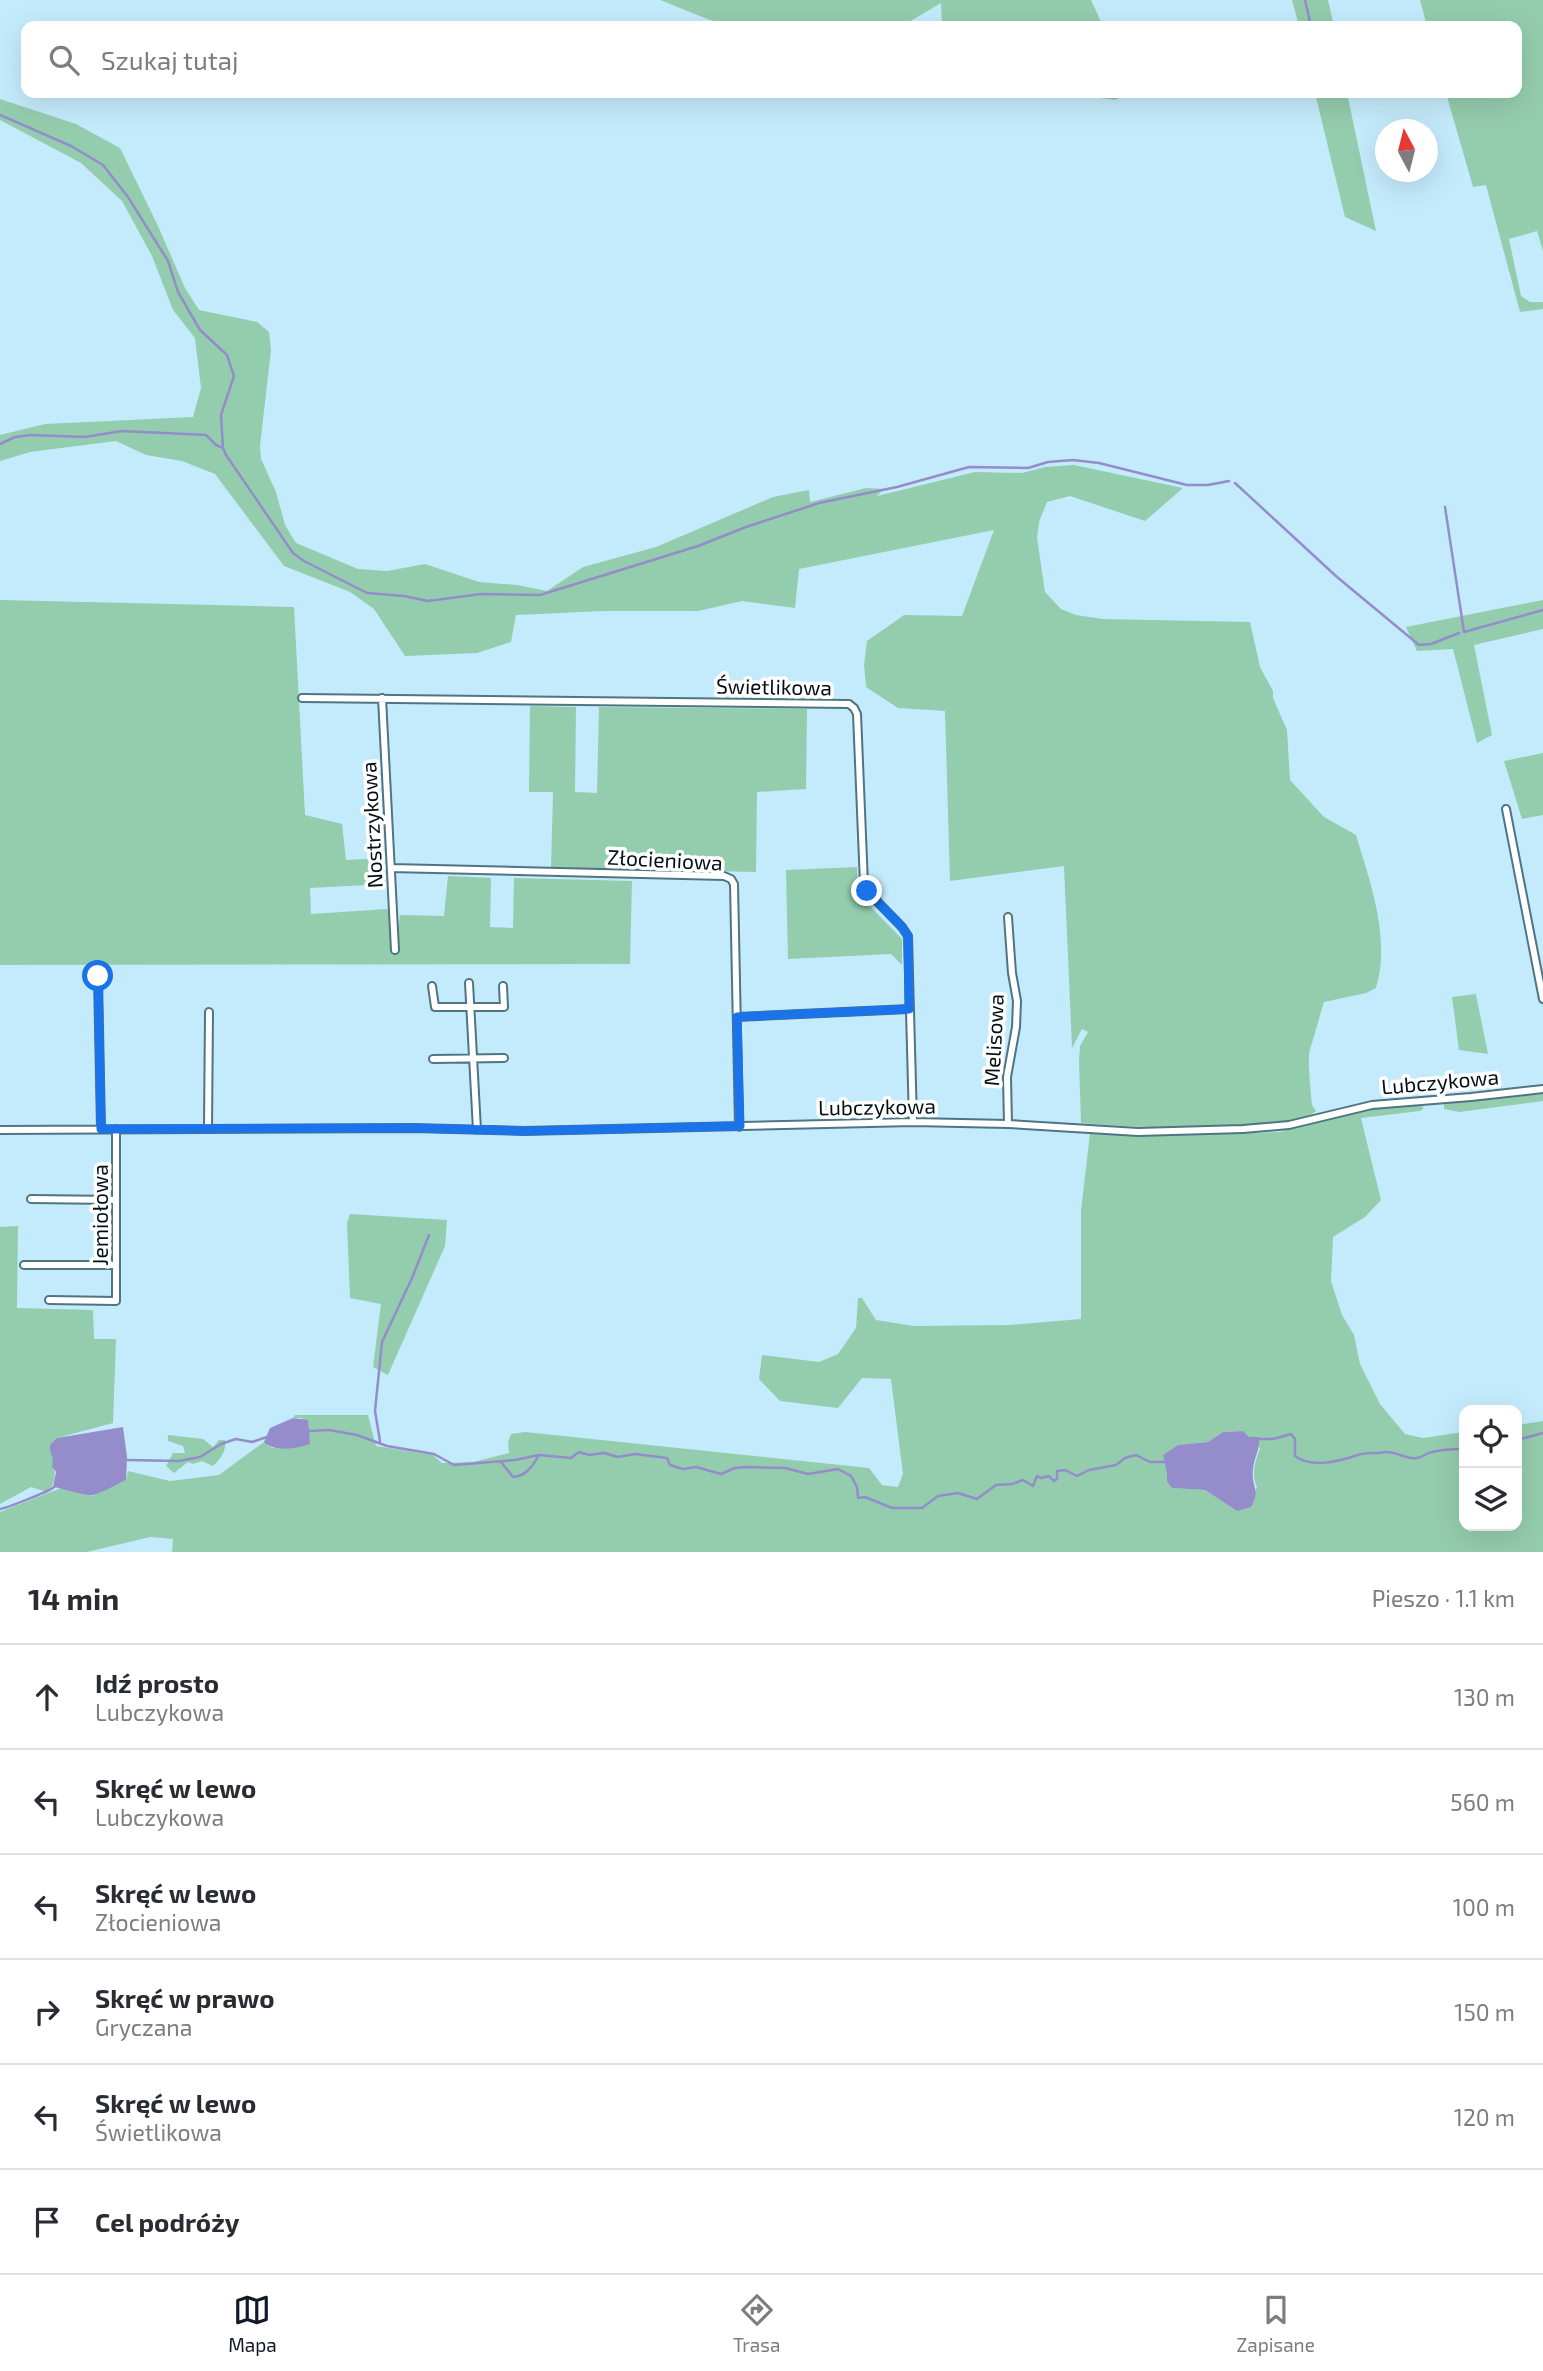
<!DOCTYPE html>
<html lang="pl">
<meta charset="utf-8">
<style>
body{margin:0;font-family:"Exo 2",sans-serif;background:#f7f7f7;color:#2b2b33}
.controls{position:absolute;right:21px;bottom:21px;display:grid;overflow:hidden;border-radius:14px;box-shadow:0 7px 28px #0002}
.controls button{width:63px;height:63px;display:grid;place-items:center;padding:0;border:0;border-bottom:2px solid #e1e1e2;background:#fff;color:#2b2b33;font:35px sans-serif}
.compass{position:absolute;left:1375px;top:119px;width:63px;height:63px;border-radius:50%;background:#fff;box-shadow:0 7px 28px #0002;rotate:353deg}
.stop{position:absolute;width:21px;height:21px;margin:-16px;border:5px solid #1a73e8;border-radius:50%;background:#fff}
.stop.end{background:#1a73e8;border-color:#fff;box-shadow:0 2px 7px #0008}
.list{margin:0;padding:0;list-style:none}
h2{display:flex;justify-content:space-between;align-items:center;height:91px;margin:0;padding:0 28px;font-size:30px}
h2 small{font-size:23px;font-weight:400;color:#7c7c81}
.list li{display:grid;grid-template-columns:46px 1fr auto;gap:21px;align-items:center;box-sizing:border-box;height:105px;padding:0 28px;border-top:2px solid #e1e1e2}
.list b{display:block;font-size:26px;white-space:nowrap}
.list p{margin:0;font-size:23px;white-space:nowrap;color:#7c7c81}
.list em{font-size:23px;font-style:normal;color:#7c7c81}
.icon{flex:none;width:38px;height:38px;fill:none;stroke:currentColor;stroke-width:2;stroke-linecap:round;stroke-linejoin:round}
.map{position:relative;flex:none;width:1543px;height:1552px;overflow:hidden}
.search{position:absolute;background:#fff;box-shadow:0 7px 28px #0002;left:21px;right:21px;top:21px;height:77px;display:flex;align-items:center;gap:18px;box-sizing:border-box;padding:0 24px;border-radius:14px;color:#7c7c81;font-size:26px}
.sheet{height:721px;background:#fff}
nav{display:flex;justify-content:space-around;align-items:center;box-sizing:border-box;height:98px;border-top:2px solid #e1e1e2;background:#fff;font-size:19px;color:#7c7c81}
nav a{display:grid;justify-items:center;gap:4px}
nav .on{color:#111827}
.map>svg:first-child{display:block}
.green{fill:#94cdae;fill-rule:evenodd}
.water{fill:#948ccb}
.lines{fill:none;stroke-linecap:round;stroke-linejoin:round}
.stream{stroke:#948ccb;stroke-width:2.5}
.street-casing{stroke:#4f7482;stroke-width:10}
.street{stroke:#fff;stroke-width:6}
.route{stroke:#1a73e8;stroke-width:9}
.labels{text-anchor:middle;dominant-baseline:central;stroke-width:7;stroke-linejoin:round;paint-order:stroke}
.street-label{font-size:21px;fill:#030f15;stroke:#fff}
</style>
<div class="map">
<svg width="1543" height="1552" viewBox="0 0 1543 1552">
<rect width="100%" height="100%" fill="#c4ebfc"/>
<path class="green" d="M660 0H1091L1103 26H942L941 3 902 26H738L710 20Z
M1292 0H1328L1334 26H1299Z
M1420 0H1543V251L1537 231 1509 239 1521 296 1530 302H1543V309L1520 312 1486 185 1473 187 1446 93H1517V26H1427Z
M1060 93H1120L1121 97 1115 100Z
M1315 93H1347L1376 231 1345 217Z
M0 99 76 124 120 148 158 226 185 288 199 310 257 322 269 332 271 350 260 446 261 459 276 492 285 525 296 543 358 569 387 571 425 564 479 582 517 585 547 591 583 567 656 547 773 497 809 490 810 502 866 488 884 489 877 496 975 472 1022 473 1045 467 1074 465 1183 488 1145 521 1070 496 1047 502 1039 522 1037 538 1045 592 1061 609 1076 615 1103 619 1250 622 1260 667 1273 691V698L1287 730 1290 780 1324 817 1356 835C1370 882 1391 938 1376 988L1366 993 1324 1002C1319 1018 1315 1034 1310 1049 1307 1058 1311 1093 1312 1105L1316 1111C1289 1136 1123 1127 1081 1123L1079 1061 1080 1046 1088 1032 1082 1029 1072 1048 1064 866 950 881 945 711 898 708 866 687 864 665 867 641 904 615 962 616 994 530 799 569 795 608 742 601 698 611H604L516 615 511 642 477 653 405 656 374 609 350 592 284 566 215 474 182 461 146 455 116 441 30 452 0 461V435L45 424 193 417 201 388 195 338 173 310 152 256 122 201 81 163 0 120Z
M0 600 294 607 305 815 342 824 346 860 384 858 385 884 310 888 311 914 387 909 398 931 400 915 444 916 448 876 491 878 490 927 513 928 514 878 632 881 630 964 0 965Z
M1543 600V629L1474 645 1492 735 1477 743 1453 649 1417 651 1406 627Z
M530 706 576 707 575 792 597 793 599 707 807 709 806 789 757 792 756 872 551 868 553 792H529Z
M1543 753V815L1522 819 1504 761Z
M857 867 858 894 902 939V965L891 954 788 959 786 870Z
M1476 994V995L1488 1054 1459 1050 1452 997Z
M1543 1092V1101L1459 1112 1444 1109V1103Z
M1420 1105 1424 1108 1420 1111 1361 1118 1381 1200 1365 1217 1333 1237 1331 1281 1342 1315 1354 1335 1360 1364 1380 1404 1405 1434 1423 1438 1464 1432V1526H1517V1425L1543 1421V1552H172L173 1539 150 1537 87 1552H0V1512L61 1488 92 1496 126 1480 128 1471 170 1481 219 1475 264 1442 272 1448 277 1447 303 1418H293L295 1415H368L376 1446 433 1455 442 1463 473 1462 509 1453 508 1442 511 1434 525 1432 869 1468 882 1485 898 1487 903 1474 891 1379 862 1378 838 1408 780 1401 759 1379 762 1355 819 1362 838 1354 856 1328 858 1298H862L876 1320 914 1326 1009 1325 1081 1319V1211L1090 1133 1147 1136 1280 1132 1374 1107ZM1242 1431 1260 1448C1255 1463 1251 1473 1257 1488L1237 1511 1205 1490 1172 1488 1167 1482V1473L1178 1445 1208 1442 1223 1432Z
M350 1214 447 1220 445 1246 388 1375 373 1367 381 1304 350 1298 347 1223Z
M18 1226 17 1308 93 1310 94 1339H116L113 1423 57 1438 52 1442C50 1459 62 1478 47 1492L31 1487 0 1504V1227Z
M168 1435 203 1439 213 1447 219 1440H225C227 1450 220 1460 213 1466L202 1461 193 1464 188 1462 174 1473 166 1466 173 1453H185L183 1446 168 1441Z"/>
<path class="water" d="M293 1418 308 1420 310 1444C297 1449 274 1452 264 1442L270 1428Z
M123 1427 127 1457 126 1480C115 1485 104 1492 93 1495 88 1497 62 1488 53 1487L56 1472 52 1466C56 1453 42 1449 57 1438Z
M1243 1431 1249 1437H1259C1260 1451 1254 1457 1253 1470 1251 1487 1261 1489 1251 1507L1237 1511 1205 1490 1172 1488 1167 1482V1473L1163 1455 1178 1445 1208 1442 1223 1432Z"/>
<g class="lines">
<path class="stream" d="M1305 0 1311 26
M0 115 71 146 103 165 128 197 168 261 178 292 200 330 227 355 234 376 221 415 223 448 226 455 293 553 304 561 367 593 404 596 428 601 481 594 540 595 698 546 746 527 819 503 897 487 969 467 1028 468 1048 462 1073 460 1099 463 1187 485H1208L1229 481
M0 444 15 437 30 435 85 437 122 431 206 435 216 445 223 448
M1235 483 1337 577 1419 645 1431 644 1459 633
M1445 507 1464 632 1543 610
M308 1431 329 1430 357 1435 387 1446 434 1454 454 1465 515 1460 539 1455 571 1458 579 1452 589 1455 604 1453 618 1457 635 1454 667 1458 670 1465 683 1469 696 1467 721 1474 735 1468 746 1467 785 1468 808 1474 838 1469 851 1476 857 1487 858 1498 865 1497 892 1508H922L938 1496 958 1493 977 1499 996 1485 1012 1484 1023 1480 1033 1486 1037 1476 1041 1478 1049 1476 1054 1481 1057 1479V1471L1065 1470 1077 1476 1089 1470 1116 1465 1125 1458 1136 1455 1150 1462H1167
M1258 1439H1273L1291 1434 1295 1439V1456C1312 1469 1340 1461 1358 1455 1366 1452 1377 1454 1385 1452 1397 1451 1406 1460 1417 1458 1423 1457 1427 1453 1432 1452 1443 1449 1455 1449 1464 1449
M1517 1440 1543 1433
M380 1441 375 1411 382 1342 412 1278 429 1235
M127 1460 179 1461 200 1457 221 1444 236 1439 252 1442 267 1437
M501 1462 513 1477C526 1476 533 1466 539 1455
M0 1509C7 1508 50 1491 54 1487"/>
<defs>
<path id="street" d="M302 698 849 704 854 708 857 714 864 884 867 891 902 927 908 936 913 1122
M382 698 395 950
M1506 809 1543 999
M391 868 724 876 731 879 734 884 739 1127
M1008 917 1012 973 1017 1001 1016 1027 1007 1077 1008 1124
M98 976 101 1129
M469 983 477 1130
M432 986 435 1007H504L503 986
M737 1017 909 1009
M433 1059 504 1058
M208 1128 209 1012
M0 1130 413 1128 524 1131 913 1122 1008 1124 1138 1132 1243 1129 1289 1125 1372 1105 1471 1097 1543 1089
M31 1199 116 1200
M24 1265H116
M49 1300 116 1301V1129"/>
</defs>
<use href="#street" class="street-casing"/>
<use href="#street" class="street"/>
</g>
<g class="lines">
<path class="route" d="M98 976 101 1129 413 1128 524 1131 740 1126 737 1017 909 1009 908 936 902 927 867 891"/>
</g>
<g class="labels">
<g class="street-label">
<text transform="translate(774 686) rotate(1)">Świetlikowa</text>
<text transform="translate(371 825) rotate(-93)">Nostrzykowa</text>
<text transform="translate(665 859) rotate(3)">Złocieniowa</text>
<text transform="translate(993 1040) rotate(-87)">Melisowa</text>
<text transform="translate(1440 1081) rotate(-5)">Lubczykowa</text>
<text transform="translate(877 1106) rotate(-1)">Lubczykowa</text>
<text transform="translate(99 1215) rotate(-90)">Jemiołowa</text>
</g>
</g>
</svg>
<div class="controls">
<button><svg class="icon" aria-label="locate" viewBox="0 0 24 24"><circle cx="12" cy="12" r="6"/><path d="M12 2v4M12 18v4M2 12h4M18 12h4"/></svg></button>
<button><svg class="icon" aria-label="layers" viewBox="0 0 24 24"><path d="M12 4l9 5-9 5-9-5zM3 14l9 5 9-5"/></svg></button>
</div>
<svg class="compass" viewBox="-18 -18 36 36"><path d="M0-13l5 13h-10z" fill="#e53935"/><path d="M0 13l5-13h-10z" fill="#7c7c81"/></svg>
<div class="stop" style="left:98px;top:976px"></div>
<div class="stop end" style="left:867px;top:891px"></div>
<div class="search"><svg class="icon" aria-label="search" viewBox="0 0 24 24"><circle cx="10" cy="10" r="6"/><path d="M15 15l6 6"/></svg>Szukaj tutaj</div>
</div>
<section class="sheet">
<h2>14 min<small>Pieszo · 1.1 km</small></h2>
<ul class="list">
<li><svg class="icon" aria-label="ahead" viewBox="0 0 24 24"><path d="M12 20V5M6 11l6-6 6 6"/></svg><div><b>Idź prosto</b><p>Lubczykowa</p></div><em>130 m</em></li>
<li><svg class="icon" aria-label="left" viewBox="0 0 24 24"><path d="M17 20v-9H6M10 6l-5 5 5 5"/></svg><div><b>Skręć w lewo</b><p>Lubczykowa</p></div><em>560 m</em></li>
<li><svg class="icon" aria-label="left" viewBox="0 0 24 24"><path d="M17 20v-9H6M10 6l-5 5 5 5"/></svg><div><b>Skręć w lewo</b><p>Złocieniowa</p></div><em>100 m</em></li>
<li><svg class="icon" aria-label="right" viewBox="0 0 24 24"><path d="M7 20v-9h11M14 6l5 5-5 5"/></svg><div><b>Skręć w prawo</b><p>Gryczana</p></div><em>150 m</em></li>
<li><svg class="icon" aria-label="left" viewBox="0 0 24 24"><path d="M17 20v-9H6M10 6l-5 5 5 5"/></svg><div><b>Skręć w lewo</b><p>Świetlikowa</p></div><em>120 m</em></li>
<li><svg class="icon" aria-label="arrive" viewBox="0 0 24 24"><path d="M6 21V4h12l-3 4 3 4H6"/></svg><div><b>Cel podróży</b></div></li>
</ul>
</section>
<nav>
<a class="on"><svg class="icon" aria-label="map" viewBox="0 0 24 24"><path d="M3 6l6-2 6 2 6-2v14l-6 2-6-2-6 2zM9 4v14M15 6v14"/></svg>Mapa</a>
<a><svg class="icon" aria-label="directions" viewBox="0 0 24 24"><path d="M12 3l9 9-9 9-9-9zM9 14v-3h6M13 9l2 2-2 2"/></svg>Trasa</a>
<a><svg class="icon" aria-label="saved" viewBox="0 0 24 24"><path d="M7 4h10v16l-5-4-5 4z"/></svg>Zapisane</a>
</nav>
